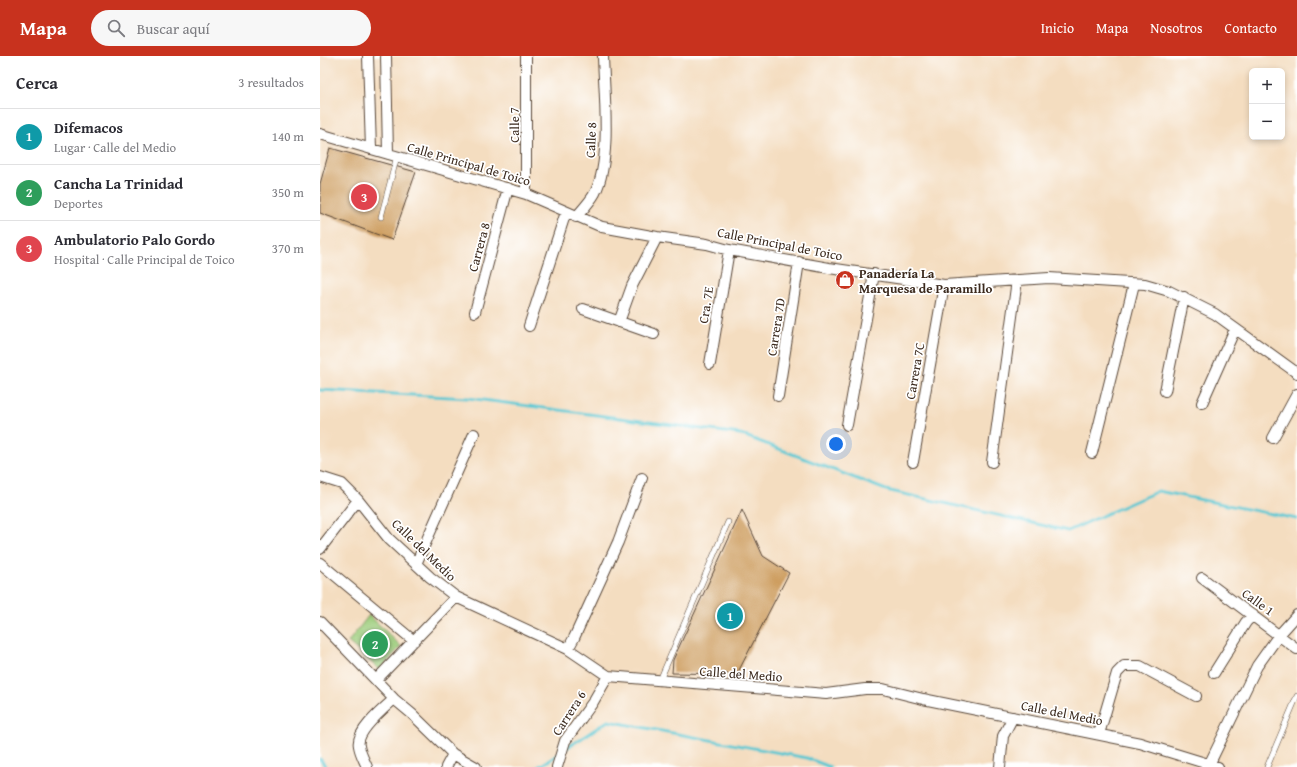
<!DOCTYPE html>
<html lang="es">
<meta charset="utf-8">
<style>
body{margin:0;font-family:"Gentium Book Plus",serif;background:#f7f7f7;color:#2b2b33}
.controls{position:absolute;right:12px;top:12px;display:grid;overflow:hidden;border-radius:6px;box-shadow:0 2px 6px #0003}
.controls button{width:36px;height:36px;display:grid;place-items:center;padding:0;border:0;border-bottom:1px solid #e1e1e2;background:#fff;color:#2b2b33;font:20px sans-serif}
.you{position:absolute;left:516px;top:388px;width:14px;height:14px;margin:-10px;border:3px solid #fff;border-radius:50%;background:#1a73e8;box-shadow:0 0 0 6px #1a73e833}
.badge{display:grid;place-items:center;width:26px;height:26px;border-radius:50%;background:#c8321e;color:#fff;font-size:13px;font-weight:700}
.pin{position:absolute;translate:-50% -50%;border:2px solid #fff;box-shadow:0 1px 4px #0006}
.list{margin:0;padding:0;list-style:none}
h2{display:flex;justify-content:space-between;align-items:center;height:52px;margin:0;padding:0 16px;font-size:17px}
h2 small{font-size:13px;font-weight:400;color:#7c7c81}
.list li{display:grid;grid-template-columns:26px 1fr auto;gap:12px;align-items:center;box-sizing:border-box;height:56px;padding:0 16px;border-top:1px solid #e1e1e2}
.list b{display:block;font-size:15px;white-space:nowrap}
.list p{margin:0;font-size:13px;white-space:nowrap;color:#7c7c81}
.list em{font-size:13px;font-style:normal;color:#7c7c81}
.icon{flex:none;width:22px;height:22px;fill:none;stroke:currentColor;stroke-width:2;stroke-linecap:round;stroke-linejoin:round}
.map{position:relative;flex:none;width:977px;height:711px;overflow:hidden}
header{display:flex;align-items:center;gap:24px;box-sizing:border-box;height:56px;padding:0 20px;background:#c8321e;color:#fff}
header strong{font-size:19px}
nav{display:flex;gap:22px;margin-inline-start:auto;font-size:14px}
.search{width:280px;height:36px;background:#f7f7f7;display:flex;align-items:center;gap:10px;box-sizing:border-box;padding:0 14px;border-radius:22px;color:#7c7c81;font-size:15px}
main{display:flex}
aside{flex:1;background:#fff}
.map>svg:first-child{display:block}
.green{fill:#9ccc7a;stroke:#6c7b4c}
.lines{fill:none;stroke-linecap:round;stroke-linejoin:round}
.stream{stroke:#5ac7d2;stroke-width:3}
.building{fill:#cd9d5e}
.service-casing{stroke:#574536;stroke-width:6}
.minor-casing{stroke:#574536;stroke-width:12}
.service{stroke:#fff;stroke-width:5}
.minor{stroke:#fff;stroke-width:10}
.labels{text-anchor:middle;dominant-baseline:central;stroke-width:3.5;stroke-linejoin:round;paint-order:stroke}
.street-label{font-size:13px;fill:#3b2a1e;stroke:#fff}
.poi-label{font-size:13px;font-weight:bold;fill:#3b2a1e;stroke:#fff;text-anchor:start}
</style>
<header>
<strong>Mapa</strong>
<div class="search"><svg class="icon" aria-label="search" viewBox="0 0 24 24"><circle cx="10" cy="10" r="6"/><path d="M15 15l6 6"/></svg>Buscar aquí</div>
<nav><a>Inicio</a><a>Mapa</a><a>Nosotros</a><a>Contacto</a></nav>
</header>
<main>
<aside>
<h2>Cerca<small>3 resultados</small></h2>
<ul class="list">
<li><span class="badge" style="background:#0f9aa8">1</span><div><b>Difemacos</b><p>Lugar · Calle del Medio</p></div><em>140 m</em></li>
<li><span class="badge" style="background:#2e9e5b">2</span><div><b>Cancha La Trinidad</b><p>Deportes</p></div><em>350 m</em></li>
<li><span class="badge" style="background:#e0444e">3</span><div><b>Ambulatorio Palo Gordo</b><p>Hospital · Calle Principal de Toico</p></div><em>370 m</em></li>
</ul>
</aside>
<div class="map">
<svg width="977" height="711" viewBox="0 0 977 711">
<rect width="100%" height="100%" fill="#fff"/>
<filter id="ink" filterUnits="userSpaceOnUse"><feTurbulence type="fractalNoise" baseFrequency=".025" numOctaves="2"/><feDisplacementMap in="SourceGraphic" scale="8" xChannelSelector="R" yChannelSelector="G"/><feConvolveMatrix kernelMatrix="1 2 1 2 8 2 1 2 1" color-interpolation-filters="sRGB"/></filter>
<filter id="wash" filterUnits="userSpaceOnUse"><feTurbulence type="fractalNoise" baseFrequency=".012" numOctaves="4" result="noise"/><feDisplacementMap in="SourceGraphic" scale="16" xChannelSelector="R" yChannelSelector="G"/><feGaussianBlur stdDeviation="0.9" result="paint"/><feColorMatrix in="noise" values="0 0 0 0 0 0 0 0 0 0 0 0 0 0 0 0 0 1.4 0 .05"/><feComposite in="paint" operator="in"/></filter>
<g filter="url(#wash)">
<rect width="100%" height="100%" fill="#f4ddc0"/>
<path class="green" d="M49 559 81 590 60 614 28 586Z"/>
<g class="lines">
<path class="stream" d="M0 334 148 342 420 378 566 434 748 475 838 435 977 463
M245 693 288 665 487 702 510 711
M0 703 6 711
M218 711 239 698"/>
</g>
<g id="blocks">
<path class="building" d="M10 92 96 116 72 184 0 157V128Z
M422 454 443 500 469 517 417 618 352 617 353 604Z"/>
</g>
</g>
<g filter="url(#ink)">
<use href="#blocks" fill-opacity="0" stroke="#574536" stroke-width="1"/>
<g class="lines">
<defs>
<path id="service" d="M61 161 77 100
M340 624 408 466
M947 711 977 640"/>
<path id="minor" d="M48 0 51 93
M66 0 68 98
M206 0V138
M0 78 206 138 282 171 337 181 387 188 409 194 509 212 624 229 729 222 825 228 849 235 895 258 977 317
M256 161C263 153 270 146 275 137 292 104 284 37 283 0
M263 253 334 278
M155 256 188 132
M299 266 312 230 337 181
M209 270 246 156
M390 308 409 194
M845 335 864 241
M458 340 479 206
M882 347 915 273
M527 369 554 218
M953 382 977 338
M772 397 814 228
M593 406 624 229
M672 406 697 224
M0 421 22 428 38 444 69 483 110 521 136 541 248 593 288 620 506 638 545 633H563L603 643 820 687 898 711
M0 493 38 444
M0 507 94 585
M96 508 154 378
M882 522 977 593
M0 566 74 643 92 658 133 698 156 711
M248 593 254 582 298 486 322 422
M894 617 926 566 933 559
M57 623 136 541
M779 678 797 617 804 610H820L876 640
M47 711C44 704 40 697 39 690 35 676 64 652 74 643
M126 711 133 698
M237 711 245 685 273 646 288 620
M680 711 683 680 693 661
M888 711 937 610 959 579 977 559"/>
</defs>
<use href="#service" class="service-casing"/>
<use href="#minor" class="minor-casing"/>
<use href="#service" class="service"/>
<use href="#minor" class="minor"/>
</g>
</g>
<defs>
<symbol id="shop-disc" viewBox="-11 -11 22 22"><circle r="9.5" fill="#c8321e" stroke="#fff"/><path d="M-5-2.5h2.3a2.7 3.5 0 0 1 5.4 0H5L5.5 6h-11ZM-1.5-2.5h3a1.5 2.3 0 0 0-3 0Z" fill="#fff"/></symbol>
</defs>
<g fill-rule="evenodd">
<use href="#shop-disc" x="514" y="213" width="22" height="22"/>
</g>
<g class="labels">
<g class="street-label">
<text transform="translate(194 69) rotate(-90)">Calle 7</text>
<text transform="translate(271 84) rotate(-88)">Calle 8</text>
<text transform="translate(149 108) rotate(16)">Calle Principal de Toico</text>
<text transform="translate(460 188) rotate(11)">Calle Principal de Toico</text>
<text transform="translate(159 191) rotate(-75)">Carrera 8</text>
<text transform="translate(386 249) rotate(-81)">Cra. 7E</text>
<text transform="translate(456 271) rotate(-81)">Carrera 7D</text>
<text transform="translate(595 315) rotate(-80)">Carrera 7C</text>
<text transform="translate(104 494) rotate(44)">Calle del Medio</text>
<text transform="translate(938 546) rotate(36)">Calle 1</text>
<text transform="translate(421 618) rotate(4)">Calle del Medio</text>
<text transform="translate(249 657) rotate(-57)">Carrera 6</text>
<text transform="translate(742 657) rotate(11)">Calle del Medio</text>
</g>
<g class="poi-label">
<text x="539" y="217">Panadería La<tspan x="539" dy="15">Marquesa de Paramillo</tspan></text>
</g>
</g>
</svg>
<div class="controls">
<button>+</button>
<button>−</button>
</div>
<div class="you"></div>
<div class="pin badge" style="left:410px;top:560px;background:#0f9aa8">1</div>
<div class="pin badge" style="left:55px;top:588px;background:#2e9e5b">2</div>
<div class="pin badge" style="left:44px;top:141px;background:#e0444e">3</div>
</div>
</main>
